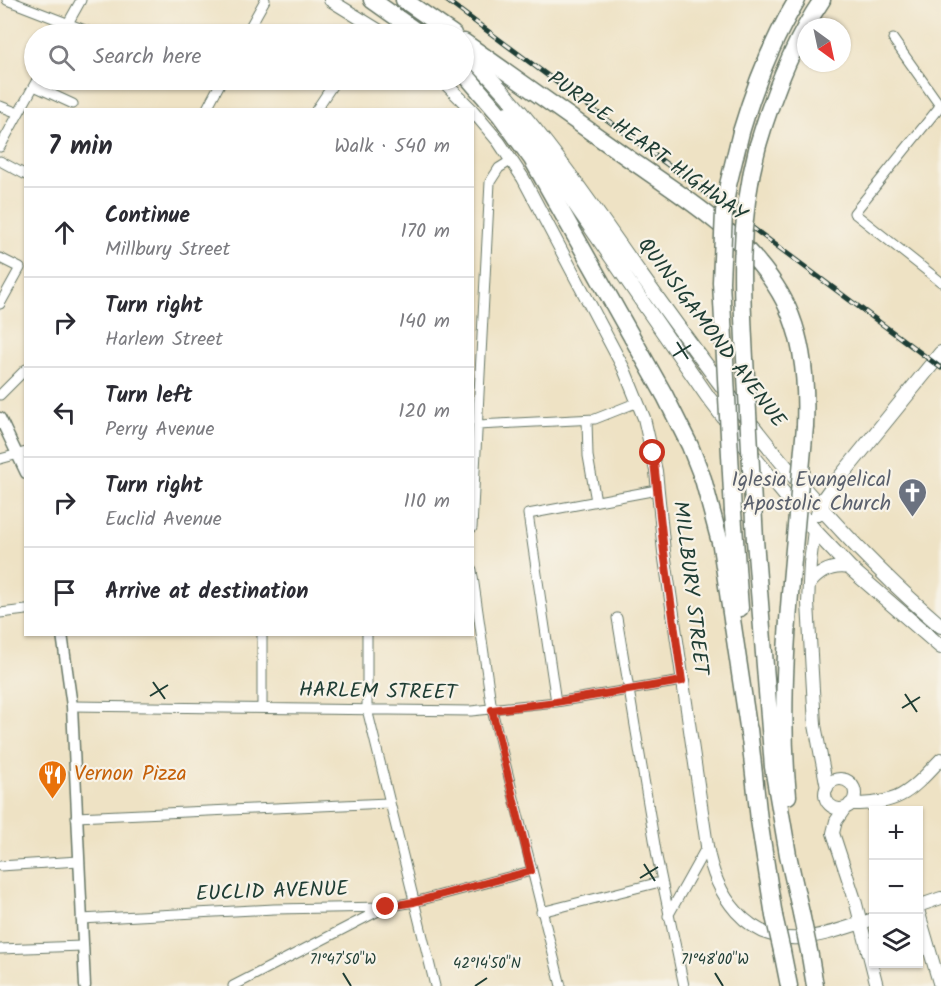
<!DOCTYPE html>
<meta charset="utf-8">
<style>
body{margin:0;font-family:Kalam,sans-serif;background:#f7f7f7;color:#2b2b33}
.controls{position:absolute;right:18px;bottom:18px;display:grid;overflow:hidden;border-radius:0px;box-shadow:0 2px 4px #0004}
.controls button{width:54px;height:54px;display:grid;place-items:center;padding:0;border:0;border-bottom:2px solid #e1e1e2;background:#fff;color:#2b2b33;font:30px sans-serif}
.compass{position:absolute;left:797px;top:18px;width:54px;height:54px;border-radius:50%;background:#fff;box-shadow:0 2px 4px #0004;rotate:147deg}
.stop{position:absolute;width:18px;height:18px;margin:-14px;border:4px solid #c8321e;border-radius:50%;background:#fff}
.stop.end{background:#c8321e;border-color:#fff;box-shadow:0 2px 6px #0008}
.list{margin:0;padding:0;list-style:none}
h2{display:flex;justify-content:space-between;align-items:center;height:78px;margin:0;padding:0 24px;font-size:26px}
h2 small{font-size:20px;font-weight:400;color:#7c7c81}
.list li{display:grid;grid-template-columns:39px 1fr auto;gap:18px;align-items:center;box-sizing:border-box;height:90px;padding:0 24px;border-top:2px solid #e1e1e2}
.list b{display:block;font-size:22px;white-space:nowrap}
.list p{margin:0;font-size:20px;white-space:nowrap;color:#7c7c81}
.list em{font-size:20px;font-style:normal;color:#7c7c81}
.icon{flex:none;width:33px;height:33px;fill:none;stroke:currentColor;stroke-width:2;stroke-linecap:round;stroke-linejoin:round}
.map{position:relative;flex:none;width:941px;height:986px;overflow:hidden}
.search{position:absolute;background:#fff;box-shadow:0 2px 4px #0004;left:24px;top:24px;width:450px;height:66px;display:flex;align-items:center;gap:15px;box-sizing:border-box;padding:0 21px;border-radius:33px;color:#7c7c81;font-size:22px}
.panel{position:absolute;background:#fff;box-shadow:0 2px 4px #0004;left:24px;top:108px;width:450px;height:528px;border-radius:0px}
.map>svg:first-child{display:block}
.lines{fill:none;stroke-linecap:round;stroke-linejoin:round}
.minor-casing{stroke:#677766;stroke-width:11}
.tertiary-casing{stroke:#677766;stroke-width:13}
.secondary-casing{stroke:#677766;stroke-width:14}
.primary-casing{stroke:#677766;stroke-width:16}
.motorway-casing{stroke:#677766;stroke-width:19}
.minor{stroke:#fff;stroke-width:9}
.tertiary{stroke:#fff;stroke-width:10}
.secondary{stroke:#fff;stroke-width:12}
.primary{stroke:#fff;stroke-width:14}
.motorway{stroke:#fff;stroke-width:16}
.rail-casing{stroke:#1f3d34;stroke-width:5}
.rail{stroke:#f7f3e8;stroke-width:3;stroke-dasharray:9;stroke-linecap:butt}
.motorway-bridge-casing{stroke:#677766;stroke-width:19;stroke-linecap:butt}
.motorway-bridge{stroke:#fff;stroke-width:16}
.route{stroke:#c8321e;stroke-width:8}
.ticks{fill:none;stroke:#1f3d34;stroke-width:2}
.labels{text-anchor:middle;dominant-baseline:central;stroke-width:4.5;stroke-linejoin:round;paint-order:stroke}
.street-label{font-size:21px;fill:#1f3d34;stroke:#f7f3e8}
.worship-label{font-size:21px;fill:#5b616d;stroke:#f7f3e8;text-anchor:end}
.food-label{font-size:21px;fill:#c56008;stroke:#f7f3e8;text-anchor:start}
.ticks-label{font-size:15px;text-anchor:middle;fill:#1f3d34;stroke:#f7f3e8;stroke-width:4.5;stroke-linejoin:round;paint-order:stroke}
</style>
<div class="map">
<svg width="941" height="986" viewBox="0 0 941 986">
<rect width="100%" height="100%" fill="#f7f3e8"/>
<filter id="ink" filterUnits="userSpaceOnUse"><feTurbulence type="fractalNoise" baseFrequency=".0167" numOctaves="2"/><feDisplacementMap in="SourceGraphic" scale="12" xChannelSelector="R" yChannelSelector="G"/><feConvolveMatrix kernelMatrix="1 2 1 2 8 2 1 2 1" color-interpolation-filters="sRGB"/></filter>
<filter id="wash" filterUnits="userSpaceOnUse"><feTurbulence type="fractalNoise" baseFrequency=".008" numOctaves="4" result="noise"/><feDisplacementMap in="SourceGraphic" scale="24" xChannelSelector="R" yChannelSelector="G"/><feGaussianBlur stdDeviation="1.35" result="paint"/><feColorMatrix in="noise" values="0 0 0 0 0 0 0 0 0 0 0 0 0 0 0 0 0 1.4 0 .05"/><feComposite in="paint" operator="in"/></filter>
<g filter="url(#wash)">
<rect width="100%" height="100%" fill="#eee2c4"/>
</g>
<g filter="url(#ink)">
<g class="lines">
<defs>
<path id="minor" d="M7 0 95 34
M62 34 81 0
M246 34 265 0
M893 39 941 107
M34 86 73 104
M941 105 854 213 941 282
M0 106 18 113
M206 110 222 80
M316 110 336 80
M0 147 37 80
M0 161 26 175
M0 258 20 268 0 304
M0 395 26 369
M587 420 588 456 596 501
M478 425 595 419 638 402
M0 459 26 452
M472 528 490 182 499 168 512 160
M472 570 492 710 561 986
M0 613 26 610
M617 618 657 857 684 986
M367 634V709L435 986
M556 702 528 514 657 490
M72 706 471 711 556 702 682 681
M262 708V634
M76 817 388 803
M0 866 79 861
M541 912 656 883 662 884
M668 916 707 846
M81 919 274 909 386 907 414 902 531 871
M0 949 82 946
M233 986 384 908"/>
<path id="tertiary" d="M0 418 26 473
M62 634 72 706 85 986"/>
<path id="secondary" d="M330 0 385 34
M442 80 472 110
M472 110 499 142 523 178 624 369 644 418 656 471 664 552 707 846C715 894 746 942 801 938 826 936 850 926 874 919
M814 530 810 563 808 603 815 725 827 788
M809 585C819 571 833 565 850 568
M825 794a15 15 0 1 1 30 0a15 15 0 1 1-30 0Z
M850 804C900 804 908 794 941 759
M845 808 836 821 833 833 855 900 877 986
M918 906 941 898
M918 910 940 986"/>
<path id="primary" d="M464 51C534 118 587 199 643 278 732 403 824 527 941 626
M507 113 536 148 708 397 757 461 814 530 850 568 941 647
M818 514 825 497 833 486 941 353"/>
<path id="motorway" d="M372 0 420 34
M404 0 453 34
M464 42C518 80 573 119 628 158 681 195 739 230 775 285 803 327 807 378 805 426
M464 73 500 115 532 159 665 396 690 446 703 479 721 546 750 740
M741 132C755 85 772 41 797 0
M758 145C773 94 792 44 822 0
M733 512 740 608
M755 540 773 767 788 855 801 913
M749 729 759 820 774 916
M788 796C781 724 785 654 791 582
M782 951 789 986
M810 956 815 986"/>
</defs>
<use href="#minor" class="minor-casing"/>
<use href="#tertiary" class="tertiary-casing"/>
<use href="#secondary" class="secondary-casing"/>
<use href="#primary" class="primary-casing"/>
<use href="#motorway" class="motorway-casing"/>
<use href="#minor" class="minor"/>
<use href="#tertiary" class="tertiary"/>
<use href="#secondary" class="secondary"/>
<use href="#primary" class="primary"/>
<use href="#motorway" class="motorway"/>
<defs>
<path id="rail" d="M446 0 941 368"/>
</defs>
<use href="#rail" class="rail-casing"/>
<use href="#rail" class="rail"/>
<defs>
<path id="motorway-bridge" d="M733 512 721 282 724 212 728 185 741 132
M755 540C752 485 749 431 746 376 741 293 737 226 758 145
M791 582 805 426
M801 913 810 956
M774 916 782 951"/>
</defs>
<use href="#motorway-bridge" class="motorway-bridge-casing"/>
<use href="#motorway-bridge" class="motorway-bridge"/>
</g>
</g>
<g class="lines" filter="url(#ink)">
<path class="route" d="M386 907 414 902 531 871 492 710 556 702 682 681 664 552 653 453"/>
</g>
<path class="ticks" d="M677 342 688 359M673 356 691 345M153 682 165 699M905 694 917 712M150 696 168 685M902 708 920 697M644 864 655 881M640 878 658 867M343 973 351 986M715 973 723 986M475 986 487 978"/>
<defs>
<symbol id="church-pin" viewBox="-11 -11 22 30"><path d="M0 17L-7.5 6A9.5 9.5 0 1 1 7.5 6Z" fill="#6b7280" stroke="#f7f3e8"/><path d="M-1.2-6h2.4v3.5h3.3v2.4h-3.3V6h-2.4V-.1h-3.3v-2.4h3.3Z" fill="#fff"/></symbol>
<symbol id="restaurant-pin" viewBox="-11 -11 22 30"><path d="M0 17L-7.5 6A9.5 9.5 0 1 1 7.5 6Z" fill="#e8710a" stroke="#f7f3e8"/><path d="M-5-6h1v4h1v-4h1v4h1v-4h1v5L-1.5 .5V6h-2V.5L-5-1ZM5-6V6H3V1.5H1.5Q1.5-4 5-6Z" fill="#fff"/></symbol>
</defs>
<g fill-rule="evenodd">
<use href="#church-pin" x="896" y="476" width="33" height="45"/>
<use href="#restaurant-pin" x="36" y="758" width="33" height="45"/>
</g>
<g class="labels">
<g class="street-label">
<text transform="translate(647 147) rotate(36)">PURPLE HEART HIGHWAY</text>
<text transform="translate(711 333) rotate(53)">QUINSIGAMOND AVENUE</text>
<text transform="translate(690 588) rotate(83)">MILLBURY STREET</text>
<text transform="translate(378 692) rotate(1)">HARLEM STREET</text>
<text transform="translate(272 892) rotate(-2)">EUCLID AVENUE</text>
</g>
<g class="worship-label">
<text x="891" y="480">Iglesia Evangelical<tspan x="891" dy="24">Apostolic Church</tspan></text>
</g>
<g class="food-label">
<text x="74" y="774">Vernon Pizza</text>
</g>
</g>
<g class="ticks-label">
<text x="343" y="964">71°47'50"W</text>
<text x="715" y="964">71°48'00"W</text>
<text x="487" y="968">42°14'50"N</text>
</g>
</svg>
<div class="controls">
<button>+</button>
<button>−</button>
<button><svg class="icon" aria-label="layers" viewBox="0 0 24 24"><path d="M12 4l9 5-9 5-9-5zM3 14l9 5 9-5"/></svg></button>
</div>
<svg class="compass" viewBox="-18 -18 36 36"><path d="M0-13l5 13h-10z" fill="#e53935"/><path d="M0 13l5-13h-10z" fill="#7c7c81"/></svg>
<div class="stop" style="left:653px;top:453px"></div>
<div class="stop end" style="left:386px;top:907px"></div>
<div class="search"><svg class="icon" aria-label="search" viewBox="0 0 24 24"><circle cx="10" cy="10" r="6"/><path d="M15 15l6 6"/></svg>Search here</div>
<section class="panel">
<h2>7 min<small>Walk · 540 m</small></h2>
<ul class="list">
<li><svg class="icon" aria-label="ahead" viewBox="0 0 24 24"><path d="M12 20V5M6 11l6-6 6 6"/></svg><div><b>Continue</b><p>Millbury Street</p></div><em>170 m</em></li>
<li><svg class="icon" aria-label="right" viewBox="0 0 24 24"><path d="M7 20v-9h11M14 6l5 5-5 5"/></svg><div><b>Turn right</b><p>Harlem Street</p></div><em>140 m</em></li>
<li><svg class="icon" aria-label="left" viewBox="0 0 24 24"><path d="M17 20v-9H6M10 6l-5 5 5 5"/></svg><div><b>Turn left</b><p>Perry Avenue</p></div><em>120 m</em></li>
<li><svg class="icon" aria-label="right" viewBox="0 0 24 24"><path d="M7 20v-9h11M14 6l5 5-5 5"/></svg><div><b>Turn right</b><p>Euclid Avenue</p></div><em>110 m</em></li>
<li><svg class="icon" aria-label="arrive" viewBox="0 0 24 24"><path d="M6 21V4h12l-3 4 3 4H6"/></svg><div><b>Arrive at destination</b></div></li>
</ul>
</section>
</div>
